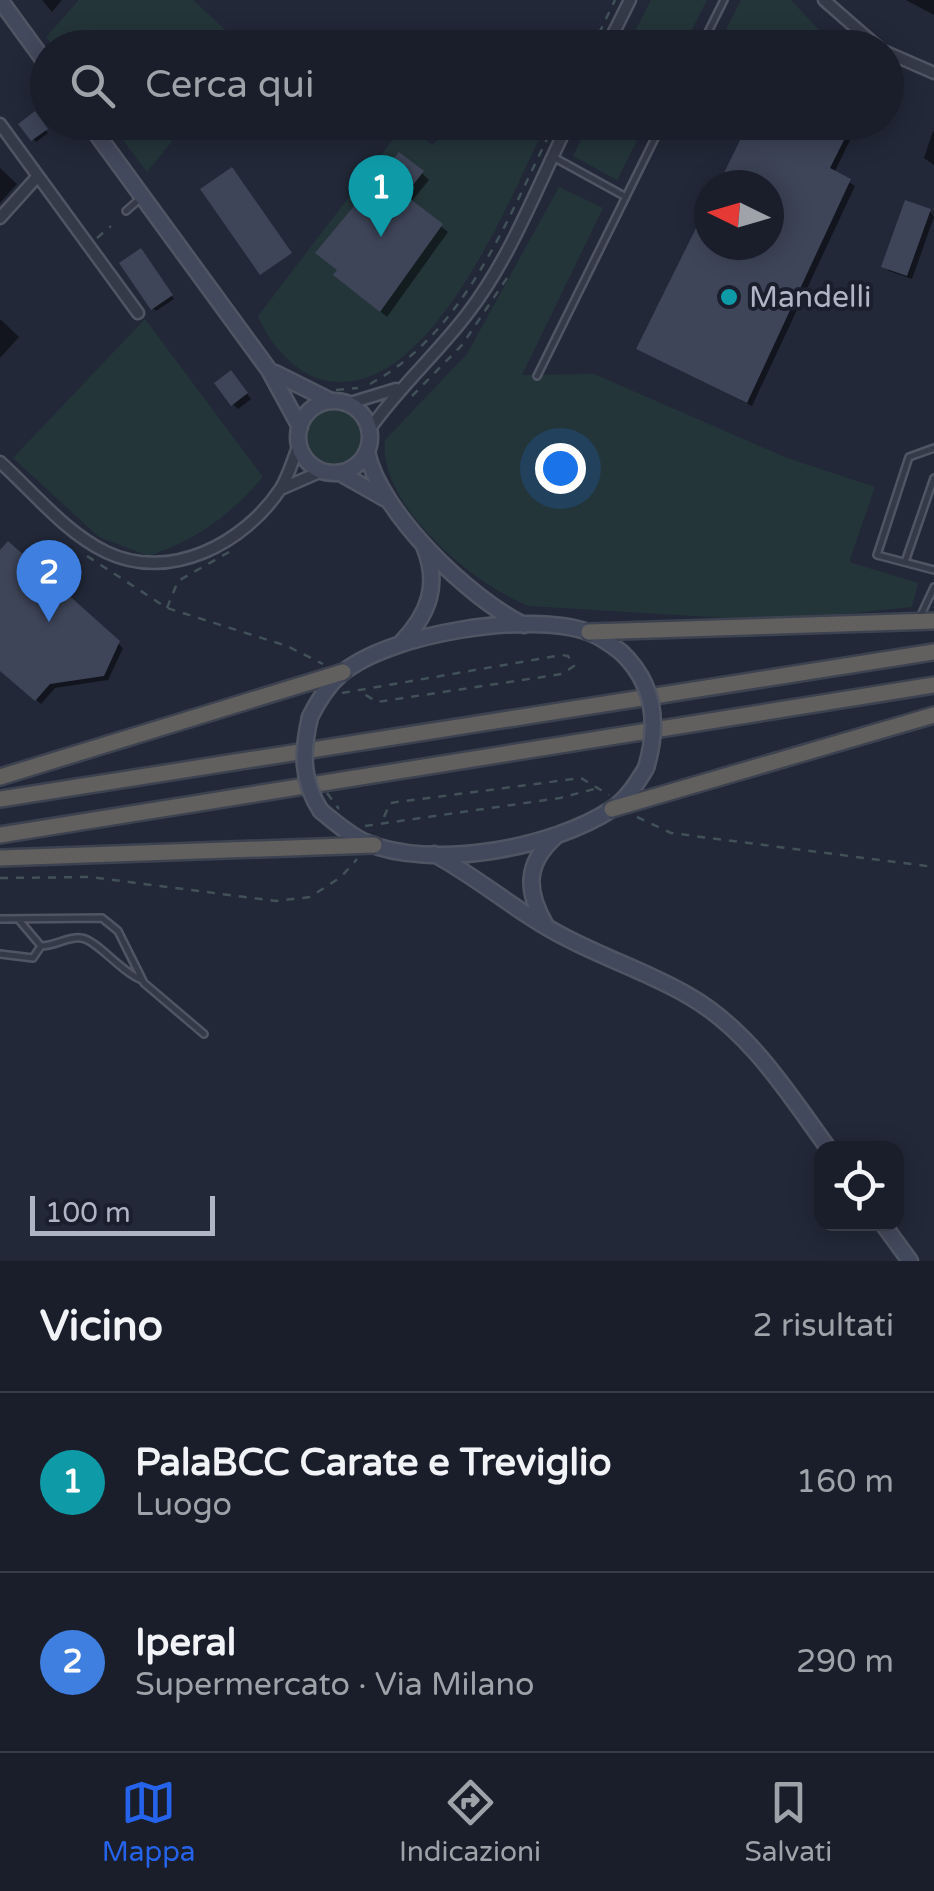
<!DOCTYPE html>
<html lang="it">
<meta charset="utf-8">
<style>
body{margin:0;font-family:"Varela Round",sans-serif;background:#272b36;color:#f1f3f6}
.controls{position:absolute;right:30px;bottom:30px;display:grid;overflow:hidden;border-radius:20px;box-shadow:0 5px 25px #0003}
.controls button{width:90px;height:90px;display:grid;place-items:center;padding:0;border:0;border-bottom:2px solid #383c47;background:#1a1e2a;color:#f1f3f6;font:50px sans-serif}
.compass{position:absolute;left:694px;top:170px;width:90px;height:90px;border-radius:50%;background:#1a1e2a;box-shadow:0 5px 25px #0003;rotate:275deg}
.scale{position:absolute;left:30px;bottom:25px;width:185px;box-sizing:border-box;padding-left:10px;border:5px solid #b0b5c5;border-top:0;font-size:28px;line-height:35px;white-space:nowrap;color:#b0b5c5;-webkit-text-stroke:8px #1b1f2d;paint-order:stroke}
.you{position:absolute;left:560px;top:468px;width:35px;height:35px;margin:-25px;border:8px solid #fff;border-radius:50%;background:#1a73e8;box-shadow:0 0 0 15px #1a73e833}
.badge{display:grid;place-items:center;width:65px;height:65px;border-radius:50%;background:#2563eb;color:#fff;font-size:32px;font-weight:700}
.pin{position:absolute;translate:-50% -82px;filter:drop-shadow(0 2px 5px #0008)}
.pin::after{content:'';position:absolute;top:52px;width:35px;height:30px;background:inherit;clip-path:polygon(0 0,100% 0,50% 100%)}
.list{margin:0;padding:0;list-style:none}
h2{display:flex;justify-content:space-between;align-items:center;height:130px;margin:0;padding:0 40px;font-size:42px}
h2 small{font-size:32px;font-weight:400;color:#9fa2a8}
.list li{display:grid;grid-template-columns:65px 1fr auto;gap:30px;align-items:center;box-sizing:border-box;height:180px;padding:0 40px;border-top:2px solid #383c47}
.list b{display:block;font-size:38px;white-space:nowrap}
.list p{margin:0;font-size:32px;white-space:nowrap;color:#9fa2a8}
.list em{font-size:32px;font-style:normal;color:#9fa2a8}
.icon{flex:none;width:55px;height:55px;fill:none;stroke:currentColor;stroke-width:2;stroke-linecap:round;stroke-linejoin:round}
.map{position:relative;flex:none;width:934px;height:1261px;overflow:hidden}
.search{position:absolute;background:#1a1e2a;box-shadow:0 5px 25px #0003;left:30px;right:30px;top:30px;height:110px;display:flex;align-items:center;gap:25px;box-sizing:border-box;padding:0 35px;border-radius:55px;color:#9fa2a8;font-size:38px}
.sheet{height:490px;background:#1a1e2a}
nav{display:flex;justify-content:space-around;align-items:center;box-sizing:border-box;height:140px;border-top:2px solid #383c47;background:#1a1e2a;font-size:28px;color:#9fa2a8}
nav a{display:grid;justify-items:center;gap:5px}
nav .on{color:#2563eb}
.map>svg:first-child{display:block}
.green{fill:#24353a}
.shadow{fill:#0007}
.building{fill:#3e4558}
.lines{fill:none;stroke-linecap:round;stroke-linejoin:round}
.service-casing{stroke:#505563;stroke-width:10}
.minor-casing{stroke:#505563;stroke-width:15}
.secondary-casing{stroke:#505563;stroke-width:19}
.trunk-casing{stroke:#3d4250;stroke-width:20}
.path{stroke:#415157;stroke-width:2.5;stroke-dasharray:8 8;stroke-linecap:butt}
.service{stroke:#353a49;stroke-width:5}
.minor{stroke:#353a49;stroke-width:10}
.secondary{stroke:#43495c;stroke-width:14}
.trunk{stroke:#61605e;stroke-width:15}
.secondary-bridge-casing{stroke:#505563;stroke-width:19;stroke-linecap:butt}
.path-bridge{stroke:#415157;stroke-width:2.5;stroke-dasharray:8 8;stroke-linecap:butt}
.secondary-bridge{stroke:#43495c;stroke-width:14}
.culture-dot{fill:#0f9aa8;stroke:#1b1f2d;stroke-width:4}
.labels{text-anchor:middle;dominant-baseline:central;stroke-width:8;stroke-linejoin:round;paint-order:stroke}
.poi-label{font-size:30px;fill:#b0b5c5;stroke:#1b1f2d;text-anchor:start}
</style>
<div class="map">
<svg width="934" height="1261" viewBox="0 0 934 1261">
<rect width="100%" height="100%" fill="#222838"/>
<path class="green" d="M79 0H193L244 47H54L46 37Z
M651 0H707L683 47H627Z
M741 0H791L835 47H717Z
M522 122 547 123C509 198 432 398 328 381 296 375 270 345 258 316L403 126 433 145 451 123Z
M590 122 646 123 617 180 573 156Z
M110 123H187L147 172Z
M559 187 603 208 522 375 594 374 787 458 875 487 849 562 918 583 912 607 776 621 529 606C474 585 377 504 385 440L467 354Z
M145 319 263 477C226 518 201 537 149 556L99 537 13 458Z
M306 437a28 28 0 1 1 56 0a28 28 0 1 1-56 0Z"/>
<path class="shadow" d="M42 0H62L52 12Z
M906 0H934V15Z
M35 115 48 133 36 142 22 124Z
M751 122H859L834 173 855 186 752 406 639 348 709 208V245H769V185H720Z
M933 131 934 132V165L924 158Z
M0 168 17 184 0 203Z
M422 173 429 180 411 202 448 232 387 317 336 275Z
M930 211 934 217 912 279 889 271 884 266Z
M143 254 174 299 156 311 153 308Z
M0 319 19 337 0 358Z
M235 378 251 399 238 409 233 404Z
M8 545 123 648 108 680 55 688 41 704 0 668V554Z"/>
<path class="building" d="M35 111 48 129 31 141 18 124Z
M749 122H853L830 168 851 179 747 403 636 349 709 202V245H769V185H718Z
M399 152 424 171 405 195 443 224 380 312 333 275 337 270 315 253Z
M232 167 292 253 260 275 200 189Z
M905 200 931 209 907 276 881 267Z
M141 248 173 295 151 310 119 263Z
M231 370 248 393 231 406 214 383Z
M8 541 120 641 104 676 50 684 35 701 0 671V550Z"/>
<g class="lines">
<defs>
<path id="service" d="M700 48 724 0
M555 158 626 197
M126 211 142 197
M537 376 663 122
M934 448 909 457 877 555 934 570
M905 562 934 478
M921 615 934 587
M0 919 102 918 118 931 144 983 204 1034
M19 920 41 946C55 946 69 936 81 938 96 939 122 973 142 980
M0 954 33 958 41 946"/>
<path id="minor" d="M824 0 879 48
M606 48 630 0
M886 52 934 73
M0 124 138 313
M0 218 37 177
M347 404 396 389
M369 430C399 387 437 354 468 313 511 257 538 185 569 122
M0 462C33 492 66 533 106 552 170 583 245 543 281 488 289 475 293 459 299 445
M281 489 322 471"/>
<path id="secondary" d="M0 0 48 66
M88 122 269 370 300 427
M275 373 331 401
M298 437a36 36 0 1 1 72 0a36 36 0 1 1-72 0Z
M367 452C380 513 469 598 524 625
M340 473 386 499
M401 643C429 614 440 584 424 546
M310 717C318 701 327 686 341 674 389 633 530 611 588 632 600 636 612 645 621 652
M321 811C335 822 349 835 365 842 432 871 553 848 612 809 627 799 637 783 646 768
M434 854C475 876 510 906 550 929 594 955 645 970 689 996 750 1031 788 1093 828 1148
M545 924C526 891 525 864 555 837
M883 1224 910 1261"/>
<path id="trunk" d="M589 632 934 621
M0 777 343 672
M0 799 934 652
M612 809 934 715
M0 835 934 685
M0 858 374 845"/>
</defs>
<use href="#service" class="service-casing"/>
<use href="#minor" class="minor-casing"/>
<use href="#secondary" class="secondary-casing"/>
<use href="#trunk" class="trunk-casing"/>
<path class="path" d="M592 48 615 0
M97 238 111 226
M370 384C464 333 506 222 551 131
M336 390 358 388
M412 396 462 345 507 278
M87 556 167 608 287 646 323 664
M167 608 178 581 229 552
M342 693 562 655 568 656 574 666 562 674 377 702 361 692
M384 817 390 803 581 778 609 795
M637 817 671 833 934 867
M365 826 560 798 598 788
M0 878 90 877 276 901 310 897 341 877 357 859"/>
<use href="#service" class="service"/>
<use href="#minor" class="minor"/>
<use href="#secondary" class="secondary"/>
<use href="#trunk" class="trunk"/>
<defs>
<path id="secondary-bridge" d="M621 652C655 684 659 725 646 768
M310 717C302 752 301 781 321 811"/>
</defs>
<use href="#secondary-bridge" class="secondary-bridge-casing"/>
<path class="path-bridge" d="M327 793 339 809"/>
<use href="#secondary-bridge" class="secondary-bridge"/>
</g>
<circle class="culture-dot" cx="729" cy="297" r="10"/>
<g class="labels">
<g class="poi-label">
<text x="749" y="297">Mandelli</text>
</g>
</g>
</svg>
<div class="controls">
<button><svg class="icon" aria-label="locate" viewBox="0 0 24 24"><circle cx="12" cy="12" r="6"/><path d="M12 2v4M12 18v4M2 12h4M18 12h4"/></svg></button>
</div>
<svg class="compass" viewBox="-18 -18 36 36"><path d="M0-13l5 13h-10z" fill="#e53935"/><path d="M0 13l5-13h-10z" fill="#9fa2a8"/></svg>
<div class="scale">100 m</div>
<div class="you"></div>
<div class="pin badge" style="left:381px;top:237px;background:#0f9aa8">1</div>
<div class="pin badge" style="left:49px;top:622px;background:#3f7fe0">2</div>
<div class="search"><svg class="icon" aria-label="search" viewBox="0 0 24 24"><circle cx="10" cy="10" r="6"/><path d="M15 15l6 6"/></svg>Cerca qui</div>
</div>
<section class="sheet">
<h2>Vicino<small>2 risultati</small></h2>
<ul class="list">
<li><span class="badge" style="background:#0f9aa8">1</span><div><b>PalaBCC Carate e Treviglio</b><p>Luogo</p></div><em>160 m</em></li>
<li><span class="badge" style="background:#3f7fe0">2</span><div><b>Iperal</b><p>Supermercato · Via Milano</p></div><em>290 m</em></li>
</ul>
</section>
<nav>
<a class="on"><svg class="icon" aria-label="map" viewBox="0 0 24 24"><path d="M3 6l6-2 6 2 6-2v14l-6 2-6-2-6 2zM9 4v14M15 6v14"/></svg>Mappa</a>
<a><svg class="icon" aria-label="directions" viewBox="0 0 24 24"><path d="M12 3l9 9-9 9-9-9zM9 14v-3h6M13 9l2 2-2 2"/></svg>Indicazioni</a>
<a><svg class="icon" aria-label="saved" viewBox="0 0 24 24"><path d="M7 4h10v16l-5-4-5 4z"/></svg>Salvati</a>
</nav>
